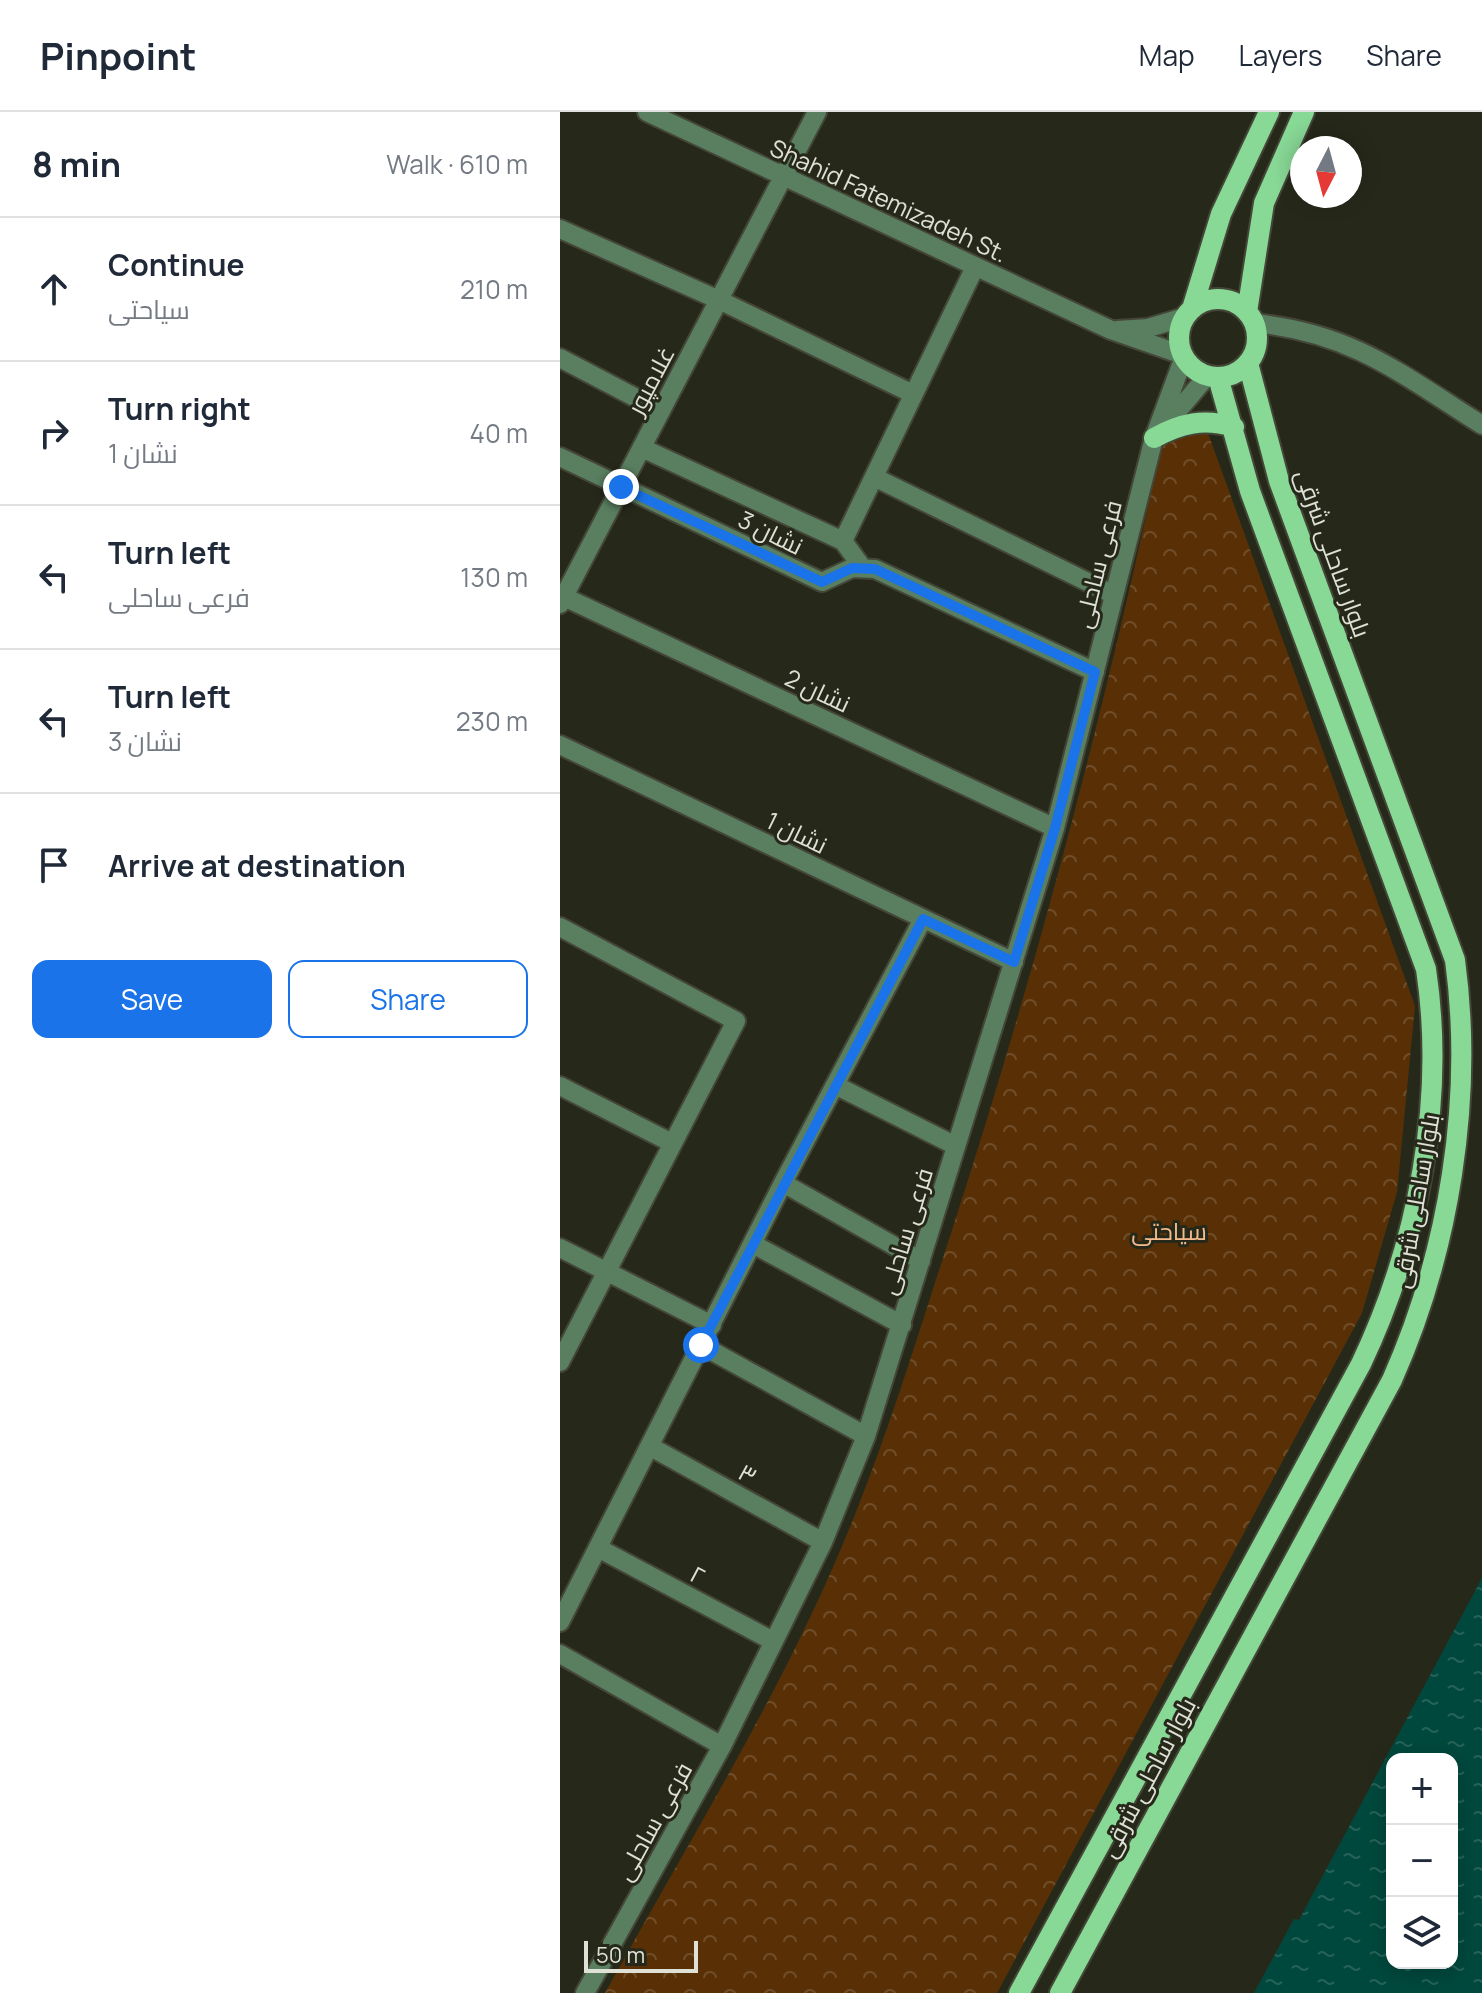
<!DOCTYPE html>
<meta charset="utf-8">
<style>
body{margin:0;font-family:Manrope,Cairo,sans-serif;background:#f2f2f3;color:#1f2937}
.controls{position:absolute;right:24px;bottom:24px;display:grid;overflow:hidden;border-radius:16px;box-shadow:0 4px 20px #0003}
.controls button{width:72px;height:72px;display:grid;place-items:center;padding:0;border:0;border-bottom:2px solid #e0e1e3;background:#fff;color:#1f2937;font:40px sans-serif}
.compass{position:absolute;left:730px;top:24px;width:72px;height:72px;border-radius:50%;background:#fff;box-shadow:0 4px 20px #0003;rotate:186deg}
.scale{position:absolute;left:24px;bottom:20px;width:114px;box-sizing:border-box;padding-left:8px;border:4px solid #dfe1d7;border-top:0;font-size:22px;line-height:28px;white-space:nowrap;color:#dfe1d7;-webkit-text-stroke:6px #26291a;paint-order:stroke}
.stop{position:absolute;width:24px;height:24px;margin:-18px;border:6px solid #1a73e8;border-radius:50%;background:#fff}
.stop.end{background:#1a73e8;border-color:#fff;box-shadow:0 2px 8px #0008}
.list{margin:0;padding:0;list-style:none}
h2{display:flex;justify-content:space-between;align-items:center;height:104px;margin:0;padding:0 32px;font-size:34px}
h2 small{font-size:26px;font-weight:400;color:#747a83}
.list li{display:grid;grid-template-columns:52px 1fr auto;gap:24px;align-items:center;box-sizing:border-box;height:144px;padding:0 32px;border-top:2px solid #e0e1e3}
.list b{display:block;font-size:30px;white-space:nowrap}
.list p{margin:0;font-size:26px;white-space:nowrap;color:#747a83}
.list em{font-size:26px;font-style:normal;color:#747a83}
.actions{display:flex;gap:16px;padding:24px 32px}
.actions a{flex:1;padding:18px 0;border:2px solid #1a73e8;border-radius:16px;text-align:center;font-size:28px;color:#1a73e8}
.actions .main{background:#1a73e8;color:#fff}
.icon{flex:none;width:44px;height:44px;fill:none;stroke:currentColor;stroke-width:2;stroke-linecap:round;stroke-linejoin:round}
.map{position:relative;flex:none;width:922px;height:1881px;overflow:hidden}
header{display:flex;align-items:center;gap:48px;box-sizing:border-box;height:112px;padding:0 40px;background:#fff;border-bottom:2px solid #e0e1e3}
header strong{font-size:38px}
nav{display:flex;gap:44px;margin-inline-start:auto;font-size:28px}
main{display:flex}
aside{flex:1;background:#fff}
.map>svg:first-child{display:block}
.park{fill:url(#park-crowns)}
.water{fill:url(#water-ripples);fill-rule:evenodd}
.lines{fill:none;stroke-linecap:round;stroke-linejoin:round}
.minor-casing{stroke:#444638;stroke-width:22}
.major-casing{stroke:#444638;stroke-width:24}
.minor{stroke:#5a7f60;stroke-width:18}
.major{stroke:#88d896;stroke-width:20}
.route{stroke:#1a73e8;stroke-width:10}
.labels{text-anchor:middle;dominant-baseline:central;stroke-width:6;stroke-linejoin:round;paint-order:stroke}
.street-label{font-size:24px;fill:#dfe1d7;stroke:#26291a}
.park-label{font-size:24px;fill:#f6bb8d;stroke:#26291a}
</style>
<header>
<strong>Pinpoint</strong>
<nav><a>Map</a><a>Layers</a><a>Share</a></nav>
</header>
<main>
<aside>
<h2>8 min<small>Walk · 610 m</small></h2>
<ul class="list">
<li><svg class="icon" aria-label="ahead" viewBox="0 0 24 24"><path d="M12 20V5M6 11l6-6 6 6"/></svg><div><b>Continue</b><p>سیاحتی</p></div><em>210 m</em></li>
<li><svg class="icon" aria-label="right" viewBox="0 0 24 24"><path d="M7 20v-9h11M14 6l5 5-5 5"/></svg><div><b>Turn right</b><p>نشان 1</p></div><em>40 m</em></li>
<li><svg class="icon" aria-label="left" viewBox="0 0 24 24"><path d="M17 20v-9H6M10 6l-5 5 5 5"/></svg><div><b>Turn left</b><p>فرعی ساحلی</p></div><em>130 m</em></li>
<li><svg class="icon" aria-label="left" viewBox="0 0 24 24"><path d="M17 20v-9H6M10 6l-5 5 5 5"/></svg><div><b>Turn left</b><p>نشان 3</p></div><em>230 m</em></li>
<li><svg class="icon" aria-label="arrive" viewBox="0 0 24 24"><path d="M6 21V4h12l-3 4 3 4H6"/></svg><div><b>Arrive at destination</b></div></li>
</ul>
<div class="actions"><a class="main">Save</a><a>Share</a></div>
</aside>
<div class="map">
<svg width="922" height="1881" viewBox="0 0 922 1881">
<defs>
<pattern id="park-crowns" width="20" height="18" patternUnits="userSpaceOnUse" patternTransform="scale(2)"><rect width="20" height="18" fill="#593006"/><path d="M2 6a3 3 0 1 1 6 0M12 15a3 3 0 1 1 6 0" fill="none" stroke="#704e2a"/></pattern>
<pattern id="water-ripples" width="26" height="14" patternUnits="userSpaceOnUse" patternTransform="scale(2)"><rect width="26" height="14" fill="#00483d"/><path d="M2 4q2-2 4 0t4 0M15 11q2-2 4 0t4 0" fill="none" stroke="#256258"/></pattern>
</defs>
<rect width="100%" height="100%" fill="#26291a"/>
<path class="park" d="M648 321 855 894 837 1080 802 1201 437 1881H45C132 1723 230 1568 296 1400 333 1307 362 1210 393 1115 477 855 547 592 603 325Z"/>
<path class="water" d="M922 1466V1881H694L734 1807 739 1808ZM832 1647H892V1851H832Z"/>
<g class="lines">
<defs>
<path id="minor" d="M87 0 551 218 623 243
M0 117 159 188 353 282
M694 211C793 221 841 262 922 313
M557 218 588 216 625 205
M0 246 101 299
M599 321 648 263
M82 336 283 429 302 455
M0 345 262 470 292 456 315 457 535 560
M314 365 554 483
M283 429 415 155
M0 483 495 716
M0 492 257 0
M0 633 454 850
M0 815 176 909 0 1250
M275 973 396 1034
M0 974 112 1031
M223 1071 361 1149
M193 1132 342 1213
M0 1136 152 1213
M141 1233 306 1324
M91 1335 263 1430
M40 1437 213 1529
M0 1510 223 1071 363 807
M0 1542 162 1634
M25 1881 162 1634 263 1430 306 1324 495 716 594 326 624 245"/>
<path id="major" d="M619 226a39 39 0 1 1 78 0a39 39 0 1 1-78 0Z
M632 197 661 102 709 0
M687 200 704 91 744 0
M594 326C621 311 644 306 674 315
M459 1881 801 1252C858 1132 886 989 866 857L690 379 658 265
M500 1881 832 1268C889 1140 914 987 895 848L719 369 688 251"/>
</defs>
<use href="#minor" class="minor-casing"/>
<use href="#major" class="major-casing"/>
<use href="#minor" class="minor"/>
<use href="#major" class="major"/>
</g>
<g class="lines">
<path class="route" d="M61 375 262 470 292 456 315 457 535 560 495 716 454 850 363 807 141 1233"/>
</g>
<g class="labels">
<g class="street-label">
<text transform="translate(329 88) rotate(25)">Shahid Fatemizadeh St.</text>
<text transform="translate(90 268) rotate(-62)">غلامپور</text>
<text transform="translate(211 420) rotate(26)">نشان 3</text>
<text transform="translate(774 441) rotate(70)">بلوار ساحلی شرقی</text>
<text transform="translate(537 452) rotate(-76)">فرعی ساحلی</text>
<text transform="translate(258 578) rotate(25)">نشان 2</text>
<text transform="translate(237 720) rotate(26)">نشان 1</text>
<text transform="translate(855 1089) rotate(-80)">بلوار ساحلی شرقی</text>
<text transform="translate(345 1119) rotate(-73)">فرعی ساحلی</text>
<text transform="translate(188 1361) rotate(29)">۳</text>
<text transform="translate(138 1462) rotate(28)">۲</text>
<text transform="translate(587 1665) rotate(-62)">بلوار ساحلی شرقی</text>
<text transform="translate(93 1709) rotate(-61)">فرعی ساحلی</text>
</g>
<g class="park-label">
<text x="609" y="1118">سیاحتی</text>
</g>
</g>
</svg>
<div class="controls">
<button>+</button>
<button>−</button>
<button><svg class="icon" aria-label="layers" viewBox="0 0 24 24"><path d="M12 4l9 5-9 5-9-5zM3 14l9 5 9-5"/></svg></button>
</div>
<svg class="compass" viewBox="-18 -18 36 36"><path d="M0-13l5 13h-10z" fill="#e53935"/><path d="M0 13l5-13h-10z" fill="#747a83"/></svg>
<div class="scale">50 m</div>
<div class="stop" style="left:141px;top:1233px"></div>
<div class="stop end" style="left:61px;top:375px"></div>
</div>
</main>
